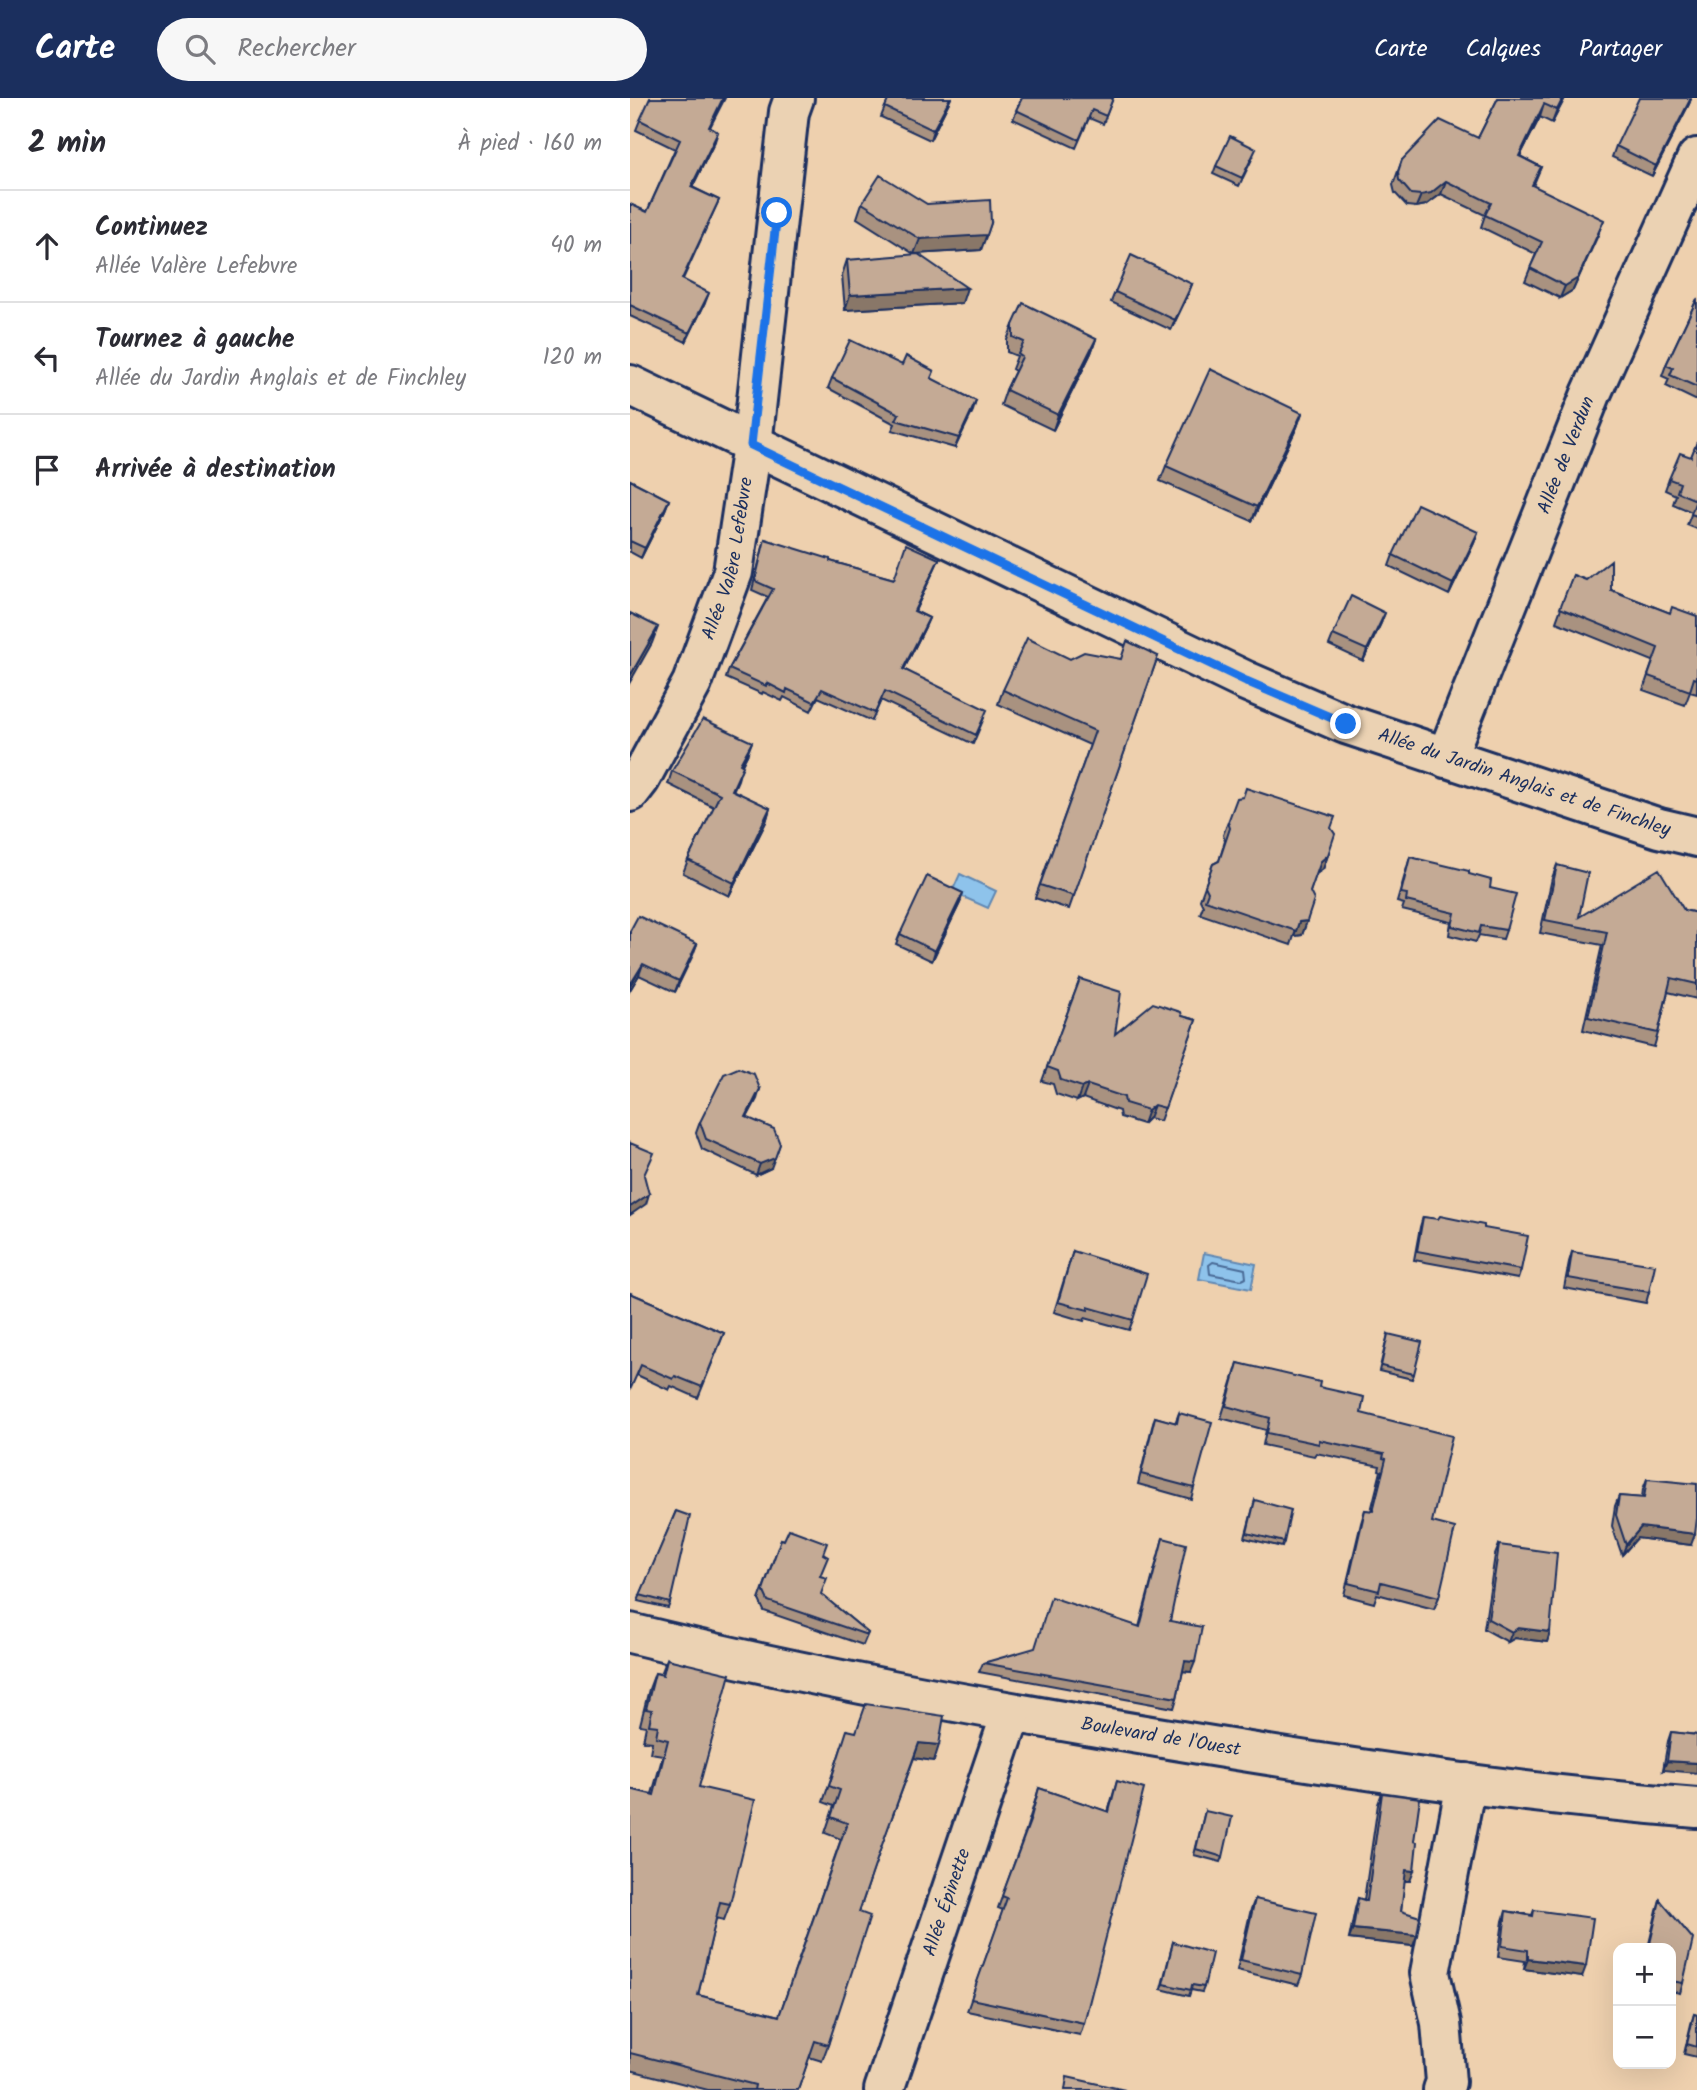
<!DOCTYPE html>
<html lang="fr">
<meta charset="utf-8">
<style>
body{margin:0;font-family:Kalam,sans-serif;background:#f7f7f7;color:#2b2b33}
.controls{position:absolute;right:21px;bottom:21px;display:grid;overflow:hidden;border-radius:14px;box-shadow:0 7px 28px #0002}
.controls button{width:63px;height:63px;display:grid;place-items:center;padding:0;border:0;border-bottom:2px solid #e1e1e2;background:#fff;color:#2b2b33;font:35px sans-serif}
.stop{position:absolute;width:21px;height:21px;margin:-16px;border:5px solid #1a73e8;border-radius:50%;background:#fff}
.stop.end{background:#1a73e8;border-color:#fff;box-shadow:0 2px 7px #0008}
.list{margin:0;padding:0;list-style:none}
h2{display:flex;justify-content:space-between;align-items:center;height:91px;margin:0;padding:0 28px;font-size:30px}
h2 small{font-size:23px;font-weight:400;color:#7c7c81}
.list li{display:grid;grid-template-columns:46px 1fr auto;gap:21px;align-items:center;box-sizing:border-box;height:112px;padding:0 28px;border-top:2px solid #e1e1e2}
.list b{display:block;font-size:26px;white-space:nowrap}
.list p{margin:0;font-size:23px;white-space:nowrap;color:#7c7c81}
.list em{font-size:23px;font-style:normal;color:#7c7c81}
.icon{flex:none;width:38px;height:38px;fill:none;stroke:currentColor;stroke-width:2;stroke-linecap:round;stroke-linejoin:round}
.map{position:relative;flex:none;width:1067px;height:1992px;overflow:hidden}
header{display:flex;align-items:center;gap:42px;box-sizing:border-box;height:98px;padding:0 35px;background:#1b2f5e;color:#fff}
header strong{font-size:33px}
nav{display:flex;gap:38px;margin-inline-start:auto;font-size:24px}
.search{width:490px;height:63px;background:#f7f7f7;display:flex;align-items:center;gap:18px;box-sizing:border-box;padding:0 24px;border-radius:38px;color:#7c7c81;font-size:26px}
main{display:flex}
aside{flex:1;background:#fff}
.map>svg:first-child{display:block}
.water{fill:#8ec3eb;stroke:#6088b3;stroke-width:2}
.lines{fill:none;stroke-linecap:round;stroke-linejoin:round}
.shore{stroke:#496a96;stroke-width:2}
.minor-casing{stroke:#1b2f5e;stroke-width:44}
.minor{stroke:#ebd2b3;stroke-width:38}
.wall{fill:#a99280;stroke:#1b2f5e;stroke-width:2}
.shaded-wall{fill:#897768;stroke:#1b2f5e;stroke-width:2}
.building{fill:#c4aa95;stroke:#1b2f5e;stroke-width:2}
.route{stroke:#1a73e8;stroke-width:9}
.labels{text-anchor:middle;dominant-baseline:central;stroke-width:5;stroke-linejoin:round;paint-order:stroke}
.street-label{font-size:19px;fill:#1b2f5e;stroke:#ebd2b3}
</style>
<header>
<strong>Carte</strong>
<div class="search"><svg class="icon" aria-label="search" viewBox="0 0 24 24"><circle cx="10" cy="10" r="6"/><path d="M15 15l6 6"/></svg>Rechercher</div>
<nav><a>Carte</a><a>Calques</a><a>Partager</a></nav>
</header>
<main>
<aside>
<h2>2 min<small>À pied · 160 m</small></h2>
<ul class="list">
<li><svg class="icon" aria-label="ahead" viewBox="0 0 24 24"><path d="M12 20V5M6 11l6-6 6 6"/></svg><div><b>Continuez</b><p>Allée Valère Lefebvre</p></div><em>40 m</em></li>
<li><svg class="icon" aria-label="left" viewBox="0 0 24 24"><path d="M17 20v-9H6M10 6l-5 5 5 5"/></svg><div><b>Tournez à gauche</b><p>Allée du Jardin Anglais et de Finchley</p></div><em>120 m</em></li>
<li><svg class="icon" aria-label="arrive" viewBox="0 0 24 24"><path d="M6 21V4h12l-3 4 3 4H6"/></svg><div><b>Arrivée à destination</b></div></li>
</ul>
</aside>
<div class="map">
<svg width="1067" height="1992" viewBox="0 0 1067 1992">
<rect width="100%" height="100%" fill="#eed0ae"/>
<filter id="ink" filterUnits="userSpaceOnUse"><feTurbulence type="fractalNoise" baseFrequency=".0143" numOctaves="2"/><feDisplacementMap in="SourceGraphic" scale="14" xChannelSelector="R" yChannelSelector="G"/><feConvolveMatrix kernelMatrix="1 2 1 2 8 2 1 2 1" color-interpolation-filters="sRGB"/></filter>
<g filter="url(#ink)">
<path class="water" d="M330 776 366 793 358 810 322 794Z
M574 1155 626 1166 621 1191 569 1181Z"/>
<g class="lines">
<path class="shore" d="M583 1164 615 1171 616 1180 612 1182 580 1176 579 1167Z"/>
<defs>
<g id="minor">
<path id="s1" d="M0 287 616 583 716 626 1029 730 1067 739"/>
<path id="s2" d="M816 660 961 296 1067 60"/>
<path id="s3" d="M0 694 10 681 62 585 103 474 122 347 159 14 164 0"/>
<path id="s4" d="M0 1535C178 1579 358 1611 539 1641 714 1670 890 1696 1067 1710"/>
<path id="s5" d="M254 1992 381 1616"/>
<path d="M813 1992 816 1984 811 1925 800 1875 836 1685"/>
</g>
</defs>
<use href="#minor" class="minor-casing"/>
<use href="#minor" class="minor"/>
</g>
<path class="wall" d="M321 0 300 42 251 19 255 9Z
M392 0H483L473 26 459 20 446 50 383 21Z
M868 0H935L922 25 910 19 890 58 911 69 903 88 969 135 943 192 930 200 895 183 906 156 851 129 855 117 811 96 796 107 786 109 777 108 765 95 763 87 772 62 848 40Z
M1059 6 1022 78 982 59 986 48Z
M10 22 80 30 85 43 62 89 89 102 53 181 75 205 56 244 0 218V106L17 114 45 51 6 32Z
M623 59 609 88 583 76 586 68Z
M232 105 351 152 284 156 227 120Z
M217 162 332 205 215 212 212 177Z
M562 186 541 232 481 204 485 194Z
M1067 201V303L1036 288 1039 281 1032 278 1036 267Z
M383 227 466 241 461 255 423 332 371 307 376 292 385 273 382 271 387 258 377 254V242Z
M272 267 304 273 301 281 346 303 325 350 262 332 265 326 198 290 202 280Z
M672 315 667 329 622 423 530 383 536 368Z
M1067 344V431L1057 427 1062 414 1043 406 1046 397 1035 392 1039 381 1061 359Z
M0 382 39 402 35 412 11 460 0 454Z
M848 434 844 445 819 497 759 468 763 457Z
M135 441 200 463 264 481 309 461 285 513 299 520 295 529 274 571 354 620 343 646 251 602 242 623 188 599 181 613 154 599 152 603 133 594 132 596 96 580 99 571 138 499 122 492Z
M943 477 1040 515 1067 518V596L1060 594 1055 607 1013 592 1023 563 926 524Z
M751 525 733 563 699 547 703 537Z
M528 558 439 811 405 800 460 647 368 606 373 592 440 561H491Z
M117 657 112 667 108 682 103 693 140 710 136 724 99 798 53 775 58 762 84 709 38 686 42 673Z
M598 724 701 730 698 757 693 771 686 776 680 794 677 823 672 837 664 838 661 847 570 816 573 808 570 802 583 766 589 763 595 743 593 737Z
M780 759 860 790 876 832 873 841 849 837 846 844 819 837 821 824 772 812 774 806 767 804Z
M927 767 949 819 1054 812 1067 815V901L1038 894 1028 935 1024 949 953 932 972 847 910 835 922 780Z
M330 805 302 863 266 846 270 836Z
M0 833 67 846 45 894 9 877 0 892Z
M450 881 485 936 552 918 566 922 530 1023 519 1020 513 1026 490 1019 489 1013 453 1000 447 1003 426 996 423 986 412 983Z
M130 991 117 1019 141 1070 126 1077 72 1051 66 1035 70 1024Z
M793 1119 854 1130 891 1172 888 1181 784 1162 790 1129Z
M443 1153 503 1222 499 1232 455 1220 454 1223 424 1214Z
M942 1154 1019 1194 1016 1205 934 1190 939 1164Z
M0 1195 94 1235 68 1300 41 1288 39 1292 7 1277Z
M758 1236 784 1276 782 1281 749 1273Z
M608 1265 689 1289 731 1315 802 1424 809 1499 804 1511 747 1496 744 1505 714 1497 731 1425 735 1412 741 1413 751 1373 749 1372 750 1368 686 1355 684 1358 633 1347 636 1332 591 1320Z
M549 1315 564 1390 561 1401 508 1386 522 1329 525 1319 545 1325Z
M1017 1381 1061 1447 1007 1440 992 1457 982 1428 985 1408 989 1398 1012 1400 1013 1391Z
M625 1402 654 1444 652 1449 615 1440Z
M46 1413 40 1505 38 1510 8 1503Z
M533 1440 540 1523 561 1574 553 1573 547 1600 544 1610 349 1574 353 1565 509 1529Z
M151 1441 193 1456 190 1478 191 1496 238 1535 233 1547 134 1513 129 1502Z
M869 1447 920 1534 917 1544 885 1540 878 1544 854 1531 865 1457Z
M37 1561 69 1689 100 1806 94 1822 86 1820 68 1897 149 1918 211 1741 195 1735 204 1708 193 1704 212 1648 304 1663 284 1660 252 1746 229 1814 198 1947 192 1963 179 1959 168 1992H78L0 1972V1691L22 1696 33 1657 20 1655 22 1644 13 1643 16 1628 10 1627 19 1591 25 1575 31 1576Z
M1041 1634 1067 1637 1033 1672 1038 1643Z
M487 1683 454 1925 450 1937 337 1913 373 1812 368 1810 395 1735 409 1690 478 1714Z
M752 1695 784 1743 780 1783H774L771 1813 783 1848 719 1841 725 1811 728 1800 734 1802 748 1706Z
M575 1713 593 1759 591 1764 564 1757Z
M625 1801 672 1877 668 1887 607 1872 621 1811Z
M1030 1802 1053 1885 1050 1895 1041 1893V1850H1018L1027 1812Z
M904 1812 952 1879 894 1871 895 1863 868 1859 873 1823 876 1813 902 1817Z
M543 1844 574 1889 572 1894 561 1892 559 1898 531 1891Z
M1064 1916 1067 1917V1959L1054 1956 1061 1926Z"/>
<path class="shaded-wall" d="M93 0H95L75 39 79 29Z
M320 0H321L300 42 303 32Z
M933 0H935L922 25 927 12Z
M1061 0 1059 6 1022 78 1026 68Z
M914 6 910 19 884 70 889 58Z
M88 34 85 43 58 98 61 89Z
M816 83 811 96 796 107 786 109 791 97Z
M974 122 943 192 930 200 935 188Z
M361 125 351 152 284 156 290 141Z
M562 186 558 197 541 232 545 222Z
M337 190 332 205 215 212 220 197Z
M79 195 75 205 56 244 59 235Z
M466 241 461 255 423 332 428 317Z
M346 303 343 313 325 350 329 340Z
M672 315 667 329 622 423 627 409Z
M39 402 35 412 11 460 15 450Z
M848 434 844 445 819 497 823 486Z
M309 461 305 470 281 521 284 513Z
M755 515 751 525 733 563 737 552Z
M299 520 295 529 270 579 273 571Z
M28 529 22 545 0 584V578Z
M122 644 117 657 105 679 110 666Z
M140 710 136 724 99 798 104 785Z
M698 757 693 771 686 776 691 763Z
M333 795 330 805 302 863 305 853Z
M677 823 672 837 664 838 669 824Z
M67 846 63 857 45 894 49 883Z
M13 866 9 877 0 892V887Z
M458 987 453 1000 447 1003 452 989Z
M130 991 127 1001 112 1029 116 1019Z
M524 1007 519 1020 513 1026 518 1012Z
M150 1046 141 1070 126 1077 130 1066Z
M19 1096 16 1106 0 1117V1108Z
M1011 1429 1065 1436 1061 1447 1007 1440 992 1457 996 1447Z
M888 1530 920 1534 917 1544 885 1540 878 1544 882 1534Z
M555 1563 565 1564 561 1574 551 1573Z
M289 1645 309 1647 304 1663 284 1660Z
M1037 1663 1067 1665V1675L1033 1672Z
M776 1772 784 1773 780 1783H772Z
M723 1831 787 1837 783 1848 719 1841Z
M898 1861 956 1868 952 1879 894 1871Z"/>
<path class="building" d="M20 0H93L79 29 88 34 61 89 89 102 52 181 79 195 59 235 0 207V106L17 114 50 42 10 22Z
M259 0H320L303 32 255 9Z
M392 0H483L476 18 462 12 449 42 386 12Z
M868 0H933L927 12 914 6 889 58 911 69 902 87 974 122 948 180 935 188 900 170 912 144 855 117 861 105 816 83 801 95 791 97 781 96 769 82 768 74 772 62 810 22 848 40Z
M1009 0H1061L1026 68 986 48Z
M600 38 626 51 612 80 586 68Z
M250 77 297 106 360 102 361 125 357 137 290 141 232 105Z
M288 156 337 190 220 197 217 162Z
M501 157 562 186 545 222 485 194Z
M1067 201V289L1040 277 1043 270 1036 267Z
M393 205 466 241 428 317 376 292 392 259 388 256 394 244 383 239V227Z
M220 242 272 267 276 258 304 273 301 280 346 303 329 340 266 322 269 316 202 280Z
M580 271 672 315 627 409 536 368Z
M1067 344V418L1061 416 1066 402 1047 394 1050 385 1039 381 1050 355 1061 359Z
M0 382 39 402 15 450 0 443Z
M787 406 848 434 823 486 763 457Z
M135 441 200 461V463L264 481 276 446 309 461 284 513 299 520 273 571 357 612 346 637 255 593 245 615 192 591 184 604 157 591 156 595 137 585 136 588 99 571 143 491 125 483Z
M981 462V492L1040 515 1042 509 1067 518V581L1064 580 1060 593 1018 578 1028 550 930 510 943 477 956 482Z
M721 498 755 515 737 552 703 537Z
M0 515 28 529 0 578Z
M397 540 440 561 454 554 491 561 497 543 528 558 444 798 410 787 465 633 373 592Z
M73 621 122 644 110 666 113 668 102 692 140 710 104 785 58 762 90 696 42 673Z
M616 690 705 719 701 730 705 736 698 757 691 763 680 794 684 802 677 823 669 824 666 833 575 802 578 794 575 788 583 766 589 763 600 730 598 724 607 700 613 699Z
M780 759 839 773V776L861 782 860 790 886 796 876 832 851 828 849 835 822 828 825 815 776 803 777 796 771 795Z
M927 767 958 775 949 819 1029 771 1054 812 1067 815V886L1041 880 1028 935 958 919 977 834 915 822Z
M297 778 333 795 305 853 270 836Z
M8 818 67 846 49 883 13 866 0 887V833Z
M450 881 491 894 485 936 523 905 551 914 552 918 566 922 535 1010 524 1007 518 1012 495 1005 494 999 458 987 452 989 431 982 428 973 417 969Z
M108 970 124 976 130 991 116 1019 144 1031 150 1046 145 1060 130 1066 76 1041 70 1024 94 976Z
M0 1045 24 1055 14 1077 19 1096 0 1109Z
M810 1118 854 1127V1130L898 1138 891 1172 787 1153 793 1119 808 1121Z
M443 1153 517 1176 503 1222 458 1209V1212L428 1204Z
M942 1154 1025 1167 1019 1194 938 1180Z
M0 1195 94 1235 72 1289 45 1278 43 1281 11 1267 0 1292Z
M758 1236 792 1244 784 1276 751 1268Z
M608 1265 690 1284 689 1289 734 1299 731 1315 822 1338 802 1424 825 1430 809 1499 751 1484 749 1493 718 1485 735 1412 743 1413 756 1361 753 1360 754 1356 689 1342V1346L637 1335 640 1320 596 1308Z
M549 1315 582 1324 564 1390 511 1376 525 1319 547 1325Z
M1017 1381 1067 1386V1420L1065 1436 1011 1429 996 1447 986 1417 989 1398 1014 1400Z
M625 1402 661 1412 654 1444 617 1435Z
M46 1413 60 1418 40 1505 10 1497Z
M159 1431 197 1445 193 1456 198 1459 190 1478 197 1480 191 1496 238 1535 237 1537 138 1503 133 1492 151 1441 154 1442Z
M533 1440 556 1446 540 1523 572 1529 565 1564 555 1563 547 1600 353 1565 405 1550 421 1499 510 1529Z
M869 1447 927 1455 920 1534 888 1530 882 1534 858 1521Z
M37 1561 100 1576 69 1689 125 1702 100 1806 90 1804 68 1897 149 1918 217 1725 201 1719 210 1692 199 1688 217 1632 226 1634 236 1606 314 1618 309 1647 289 1645 253 1744 229 1814 240 1818 198 1947 185 1943 168 1992H124L125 1987 0 1955V1691L24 1697 38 1642 26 1639 28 1628 19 1627 22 1612 16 1611 25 1575 33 1577Z
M1041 1634 1067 1637V1665L1037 1663Z
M487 1683 514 1691 454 1925 341 1901 377 1800 372 1798 400 1723 409 1690 479 1714Z
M752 1695 790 1700 784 1743 787 1744 784 1773 776 1772 771 1813 790 1819 787 1837 723 1831 728 1800 737 1803Z
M575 1713 602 1719 593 1759 566 1751Z
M625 1801 686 1815 672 1877 611 1862Z
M1030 1802 1063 1841 1053 1885 1041 1883V1850H1019Z
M904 1812 963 1820 956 1868 898 1861V1852L872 1848 876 1813 903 1818Z
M543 1844 582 1855 574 1889 562 1887 561 1892 533 1886Z
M1064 1916 1067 1917V1949L1057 1946Z
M437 1979 495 1992H435Z"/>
</g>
<g class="lines" filter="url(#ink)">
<path class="route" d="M147 115 121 347 616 583 716 626"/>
</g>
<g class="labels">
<g class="street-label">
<text stroke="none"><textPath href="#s2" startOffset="326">Allée de Verdun</textPath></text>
<text stroke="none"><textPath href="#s3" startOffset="256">Allée Valère Lefebvre</textPath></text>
<text stroke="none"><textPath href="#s1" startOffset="980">Allée du Jardin Anglais et de Finchley</textPath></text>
<text stroke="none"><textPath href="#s4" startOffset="541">Boulevard de l'Ouest</textPath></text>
<text stroke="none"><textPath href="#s5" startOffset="198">Allée Épinette</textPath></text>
</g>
</g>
</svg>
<div class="controls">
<button>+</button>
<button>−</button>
</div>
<div class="stop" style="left:147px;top:115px"></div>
<div class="stop end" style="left:716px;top:626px"></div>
</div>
</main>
